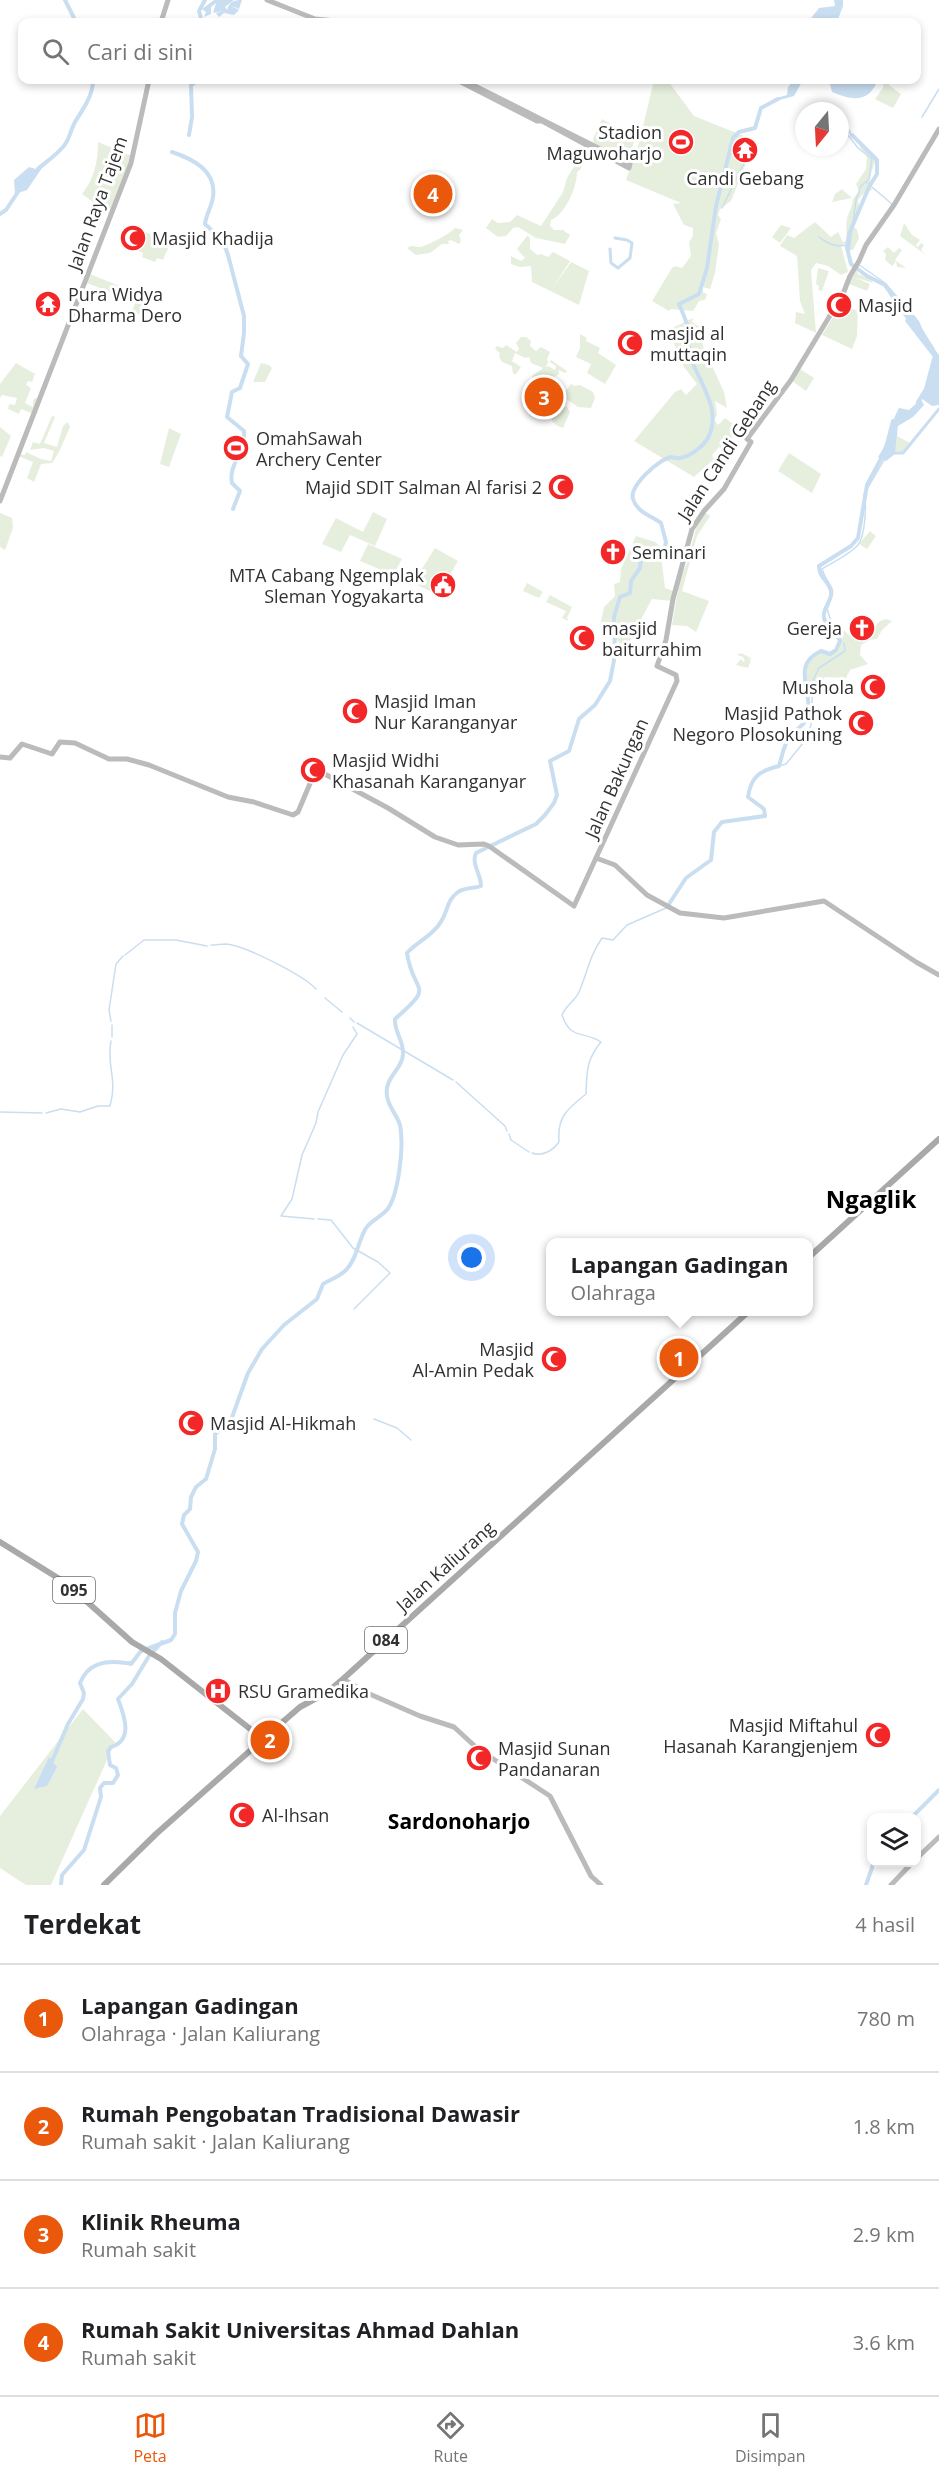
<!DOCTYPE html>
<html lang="id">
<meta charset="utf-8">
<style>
body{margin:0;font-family:"Open Sans",sans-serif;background:#f6f6f6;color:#202124}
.controls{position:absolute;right:18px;bottom:18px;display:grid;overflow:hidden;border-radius:12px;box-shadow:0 3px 9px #0003}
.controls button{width:54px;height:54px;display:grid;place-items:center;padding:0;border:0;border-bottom:2px solid #e0e0e0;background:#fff;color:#202124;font:30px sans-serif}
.compass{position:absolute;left:795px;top:102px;width:54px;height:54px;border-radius:50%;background:#fff;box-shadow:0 3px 9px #0003;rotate:198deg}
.you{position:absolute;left:472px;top:1258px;width:21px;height:21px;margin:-15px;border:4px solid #fff;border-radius:50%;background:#1a73e8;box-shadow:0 0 0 9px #1a73e833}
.badge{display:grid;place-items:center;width:39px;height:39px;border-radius:50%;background:#ea580c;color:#fff;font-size:20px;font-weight:700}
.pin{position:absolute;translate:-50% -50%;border:3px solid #fff;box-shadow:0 2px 6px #0006}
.popup{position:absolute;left:546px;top:1238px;width:267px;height:78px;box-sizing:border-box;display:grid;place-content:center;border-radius:12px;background:#fff;filter:drop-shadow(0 2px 4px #0005);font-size:20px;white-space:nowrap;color:#757577}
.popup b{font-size:22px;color:#202124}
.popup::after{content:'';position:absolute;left:50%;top:100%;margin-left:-12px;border:12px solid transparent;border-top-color:#fff}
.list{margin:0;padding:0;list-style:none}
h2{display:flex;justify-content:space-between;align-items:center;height:78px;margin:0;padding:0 24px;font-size:26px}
h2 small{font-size:20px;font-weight:400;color:#757577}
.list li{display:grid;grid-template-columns:39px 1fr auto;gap:18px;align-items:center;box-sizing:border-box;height:108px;padding:0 24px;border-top:2px solid #e0e0e0}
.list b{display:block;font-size:22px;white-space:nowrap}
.list p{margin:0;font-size:20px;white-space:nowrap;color:#757577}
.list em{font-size:20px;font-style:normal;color:#757577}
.icon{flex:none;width:33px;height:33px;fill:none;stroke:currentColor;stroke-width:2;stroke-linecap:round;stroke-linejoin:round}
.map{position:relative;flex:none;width:939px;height:1885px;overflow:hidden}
.search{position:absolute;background:#fff;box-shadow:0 3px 9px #0003;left:18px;right:18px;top:18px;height:66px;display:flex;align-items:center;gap:15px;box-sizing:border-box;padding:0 21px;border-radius:12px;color:#757577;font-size:22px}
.sheet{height:510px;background:#fff}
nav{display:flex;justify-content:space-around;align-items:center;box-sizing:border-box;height:84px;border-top:2px solid #e0e0e0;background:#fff;font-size:16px;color:#757577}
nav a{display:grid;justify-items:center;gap:3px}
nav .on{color:#ea580c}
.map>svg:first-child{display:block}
.green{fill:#e6efde}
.water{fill:#c9def0}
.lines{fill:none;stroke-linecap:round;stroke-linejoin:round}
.stream{stroke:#c9def0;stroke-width:1.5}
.canal{stroke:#c9def0;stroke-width:3}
.river{stroke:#c9def0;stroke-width:4}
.secondary{stroke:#bbb;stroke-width:5}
.primary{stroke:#a9a9a9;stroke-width:6}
.labels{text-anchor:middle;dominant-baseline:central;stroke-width:6;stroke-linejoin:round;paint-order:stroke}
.shield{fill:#fff;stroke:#6f6f6f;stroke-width:1.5}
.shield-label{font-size:16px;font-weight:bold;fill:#313131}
.poi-label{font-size:18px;fill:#313131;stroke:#fff;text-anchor:start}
.street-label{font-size:18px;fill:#313131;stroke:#fff}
.quarter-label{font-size:21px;font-weight:bold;fill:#000;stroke:#fff}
.district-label{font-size:24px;font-weight:bold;fill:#000;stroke:#fff}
</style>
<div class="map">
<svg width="939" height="1885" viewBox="0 0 939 1885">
<rect width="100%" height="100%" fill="#fff"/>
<path class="green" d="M654 80 668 81 694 116 744 136 741 144 746 136 758 144 753 161 748 158 731 201 720 209 718 215 721 219 716 233 719 244 715 273 710 289 703 287V292L707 294 705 300 699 301 693 311 671 309 669 311 652 301 672 268 675 266 682 268 691 256 689 242 693 236V228L684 225 673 204 681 203 626 180 639 143Z
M884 80 891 81 889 85 901 94 893 108 875 99 883 88Z
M602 119 635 137 629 161 594 144 593 139Z
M98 142 132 156 109 214 82 194C94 179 98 162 98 142Z
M861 145 866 150 868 149 876 159C873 169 867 179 872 190L863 194 858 200 860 212 852 226 857 229 859 238 853 250H847L844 243 841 246 848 272 841 275 828 266 816 263 811 270 816 333 795 323 796 312 805 314 800 301 797 256 780 246 787 235 794 238 815 222 831 237 838 232 843 242 846 241C848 234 845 226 847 219 849 211 852 208 853 199L859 191 856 184 866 169 867 157 859 146Z
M584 150H587V153L583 158 581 169 577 172C577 187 565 215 551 220L550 226 554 230H563L570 235 565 244 536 238 518 227 513 228 506 236 498 237 486 228 492 219 498 223 510 222 517 215 541 226 563 192 567 178Z
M842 189 852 198 832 202 835 194Z
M904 223 912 235 920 240 916 245 918 247 921 243 924 245 921 250 926 255 900 236Z
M781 225 791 228 780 243 772 237Z
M455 228 463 230 459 235 461 241 459 244 451 240 448 241 449 244H442L430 253 416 255 407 248C413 244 414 247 420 247 427 246 451 233 455 228Z
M143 231 162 239 161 243 169 246 163 260 157 258 155 262 142 257 143 253 137 250Z
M528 235 530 239V249L537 255 541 254 548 257 553 252 570 261 552 289 571 262 589 271 579 305 532 282 531 266 520 267 511 264V256L521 261 525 258 517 249Z
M888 247 894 253 899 248 902 250 895 260 906 268 897 267 896 261 892 266 885 260 886 254 883 251Z
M818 268 829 271 822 291 818 290 819 286 816 284Z
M856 269 858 274 871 279 873 283 854 277 870 284 867 291 849 284Z
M90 274 124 288 122 297 87 283Z
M140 290 149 294 141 315 132 311Z
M841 304 858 311 857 336 852 349 822 335Z
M694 315 692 322 702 328 703 346 724 392 727 408 715 401 717 415 714 420 718 425 725 418 736 426 732 437 733 442 726 449 719 447 712 455 714 459 694 477 634 441 675 392 681 389 686 395 697 384 684 367 668 330 693 318Z
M580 334 587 338 586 341 600 348 598 353 616 365 605 384 587 373 591 364 576 357 580 348Z
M521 337H526L531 341 530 346 536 351 541 347 550 352 547 359 548 363 545 367 548 366 555 370 556 366 550 362 551 360 567 371 565 373 559 370V374L547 382 546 378 548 376 543 374 539 381 534 382 532 376 543 368 531 363 529 357 525 358 515 353 512 361 521 367 516 374H513L512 366 502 362 499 356 500 353 495 349 497 346 503 348 506 345 517 352 519 349 516 343Z
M16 363 35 374 32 382 28 381 26 385 31 388 25 403 33 407V400L36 398 40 399 34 414 21 409 19 414 8 409 9 404 15 405 17 398 2 395 0 398V384Z
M261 363 269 365 272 368 265 382H253Z
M800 369 814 378 806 391 791 380Z
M571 384 575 386 580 385 593 392 595 398 591 408 578 407 565 398V392Z
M561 406 567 407 570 412 563 428C555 425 550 422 551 412Z
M52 416 55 417 44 443 57 447 63 426 68 422 70 427 59 452 52 463 41 464 34 482 27 478 33 462 18 456 19 454 25 455 26 452 41 459 51 461 54 451 44 448 30 450 33 442 40 444Z
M0 427 11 436 2 457 0 456Z
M169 428 181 434 169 467 160 464Z
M897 436 912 444 905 453 895 451Z
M789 453 821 474 812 493 778 471Z
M373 512 387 519 375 546 350 535 341 552 322 544 336 518 363 532Z
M704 512 710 516 697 536 682 591 709 601 696 632 687 626 672 625 680 578 687 563 697 524Z
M0 513 12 518 13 528 5 550 0 547Z
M870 531 876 536 867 549 859 544Z
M636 536 655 542 664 550 662 564 665 588 673 591 672 601 652 599 625 649 609 631 600 626 604 607 615 596 614 584 620 582 621 569Z
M368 544 402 559 393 575 360 561Z
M435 548 458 561 438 595 413 583Z
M527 583 543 592 539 598 523 591Z
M550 595 572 607 567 618 569 621 562 618 566 611 546 602Z
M886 619 892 621 882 630 877 639 869 640 861 645 860 655 868 664 850 670 846 678 825 677 818 688H808C804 670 803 659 821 651L830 654 838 650 841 642 839 626 856 641 864 632 867 634 880 621Z
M741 653 753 659 747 658 751 660 748 668 736 665 741 659 743 662 745 661 743 657 737 655Z
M680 1339 702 1352 676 1376 657 1362Z
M83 1709 115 1742 51 1885H26L0 1868V1816Z"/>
<path class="water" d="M214 0H234L225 7 227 10C229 2 234 0 242 0L239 9 230 5 239 10 234 15 224 13 219 17 216 13 222 11 213 13 216 3 211 7V14L204 17 206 12 202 9Z
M834 0H843V6L837 22H808L819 8 835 6Z
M794 80H803L794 96 776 101 773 99 787 95 788 87Z
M829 80H878C868 104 852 100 832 92Z
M40 165 42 168 27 190 15 194 14 180 29 167 36 169Z
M909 314 914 315 919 321 927 339 939 355V405L932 406 922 399 933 357 905 321Z
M921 399 924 405 913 417 898 426 895 454 886 461 878 457C889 442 890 424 899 408L909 410Z
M49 1757 57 1767 47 1786 34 1789Z"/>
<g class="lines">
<path class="stream" d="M922 117 939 89
M840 125 858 148 872 159 869 179 861 186 856 200 849 251
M866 182 892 204
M722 208 745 161 729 146
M819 237C825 242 836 248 844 245L847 248
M858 264 885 283 911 313
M922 330 934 349
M832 624 827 609C839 583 829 591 822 569 833 562 849 555 858 545 865 536 867 505 864 494L884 460
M779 766 786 764 804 742 811 725 813 680 819 668 845 651 844 643
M211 945C216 945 221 944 226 944 244 945 303 975 316 989
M125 955 144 940H176L207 946
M325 998 342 1012
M350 1018 354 1022
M111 1021 109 1010 116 964 123 956
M357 1023 453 1080
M112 1037V1025
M456 1082 505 1126 507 1131
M0 1112 42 1113
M46 1113 61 1109 80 1112 98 1106H110C118 1079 106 1065 111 1041
M509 1134 511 1140 529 1152
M532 1153C543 1157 553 1150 559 1142 557 1117 567 1109 586 1094 587 1072 586 1060 601 1042 583 1030 571 1041 562 1015 566 1005 576 1000 579 992 588 971 589 957 602 938L613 940 627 925 666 908
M314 1219 281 1216 292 1199 302 1155 316 1123 318 1112 343 1055 357 1034 353 1027
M318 1219 331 1220 353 1248 378 1262 390 1273 354 1309
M374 1419 397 1428 411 1440"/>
<path class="canal" d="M610 249 611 263 618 268 630 258 632 243 627 240 615 238
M891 453H903L939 409"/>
<path class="river" d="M65 0 76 22
M202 22 199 11 205 0
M840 122 849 132
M189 135 192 117 191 85 198 80
M852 135 877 160V174L869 187 849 234 847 248 851 264 867 276 885 285 910 321
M172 152C193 159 217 171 213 197 212 206 206 214 205 224L223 241 228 255 244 316V333L241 356 248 364 240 388 232 392 227 417 244 431C246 451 228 465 232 483L240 491 233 509
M38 169C46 162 55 156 63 147 70 139 70 131 75 122 83 109 93 96 93 80
M0 214 6 210 18 192
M918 402 926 389 934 359
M886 448 893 421
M667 907 686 878 711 860 714 832 722 822 765 816 764 809 748 797C751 777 759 771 779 766 782 757 784 742 791 735 798 728 806 725 808 713 812 688 791 665 821 651L830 654 836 650 840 641C837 633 826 627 824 618 822 608 833 600 831 591 829 581 819 578 819 566L851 546 858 538 867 485 883 455
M128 1663 131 1664 141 1651 171 1640 175 1634V1613L181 1591 196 1561 198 1552 182 1524 184 1515 190 1509 191 1497 196 1487 206 1479 215 1449V1434L230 1423 248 1373 262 1349 284 1325 317 1299 323 1284C331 1279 339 1277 346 1270 357 1259 358 1241 366 1228 372 1219 384 1216 389 1207 399 1190 404 1145 400 1125 397 1115 388 1106 387 1096 384 1077 403 1069 403 1054 404 1041 394 1032 395 1019 437 983 413 995 407 953 418 941 434 935 442 920 448 910 447 900 458 892 465 887 473 889 481 886 481 874 471 864 476 853L536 824 545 815 554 803 557 795 550 761 569 751 579 719 595 705 610 681 615 655 614 617 620 597 630 593 631 581 640 568 641 556 658 552 665 547 666 542 661 523C651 516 637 512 633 499 629 486 659 459 671 457 674 457 677 459 680 458 691 456 704 446 709 436 722 407 697 380 689 353 688 347 690 341 689 335 689 325 683 314 679 304L699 294 707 268 716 206 733 138 739 132 755 128 761 108 778 99
M52 1761 68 1724 83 1699 84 1693 80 1683C88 1663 105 1660 126 1663
M911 1818 939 1790
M61 1885 62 1875 84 1850 101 1797 100 1788 104 1783H113L118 1775 116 1768 110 1765 108 1751 111 1747C134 1740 124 1715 118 1699L132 1684 149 1656 162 1642
M866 1885 874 1862"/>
<path class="secondary" d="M267 0 315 19 347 22
M161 22 168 0
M457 80 537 121H542L629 168 630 164 463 80
M0 501 131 163 149 80
M0 757 10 758 22 744 52 754 60 742 75 743 109 759H127L149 765 228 797 254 802 293 815 298 812 314 774 317 771 321 772 388 808 435 837 458 845 484 844 489 846 574 906 677 681 676 675 657 666 666 640 673 599 692 529 704 511 724 489 751 442 747 439 791 380 843 294 850 276 859 261 866 245 894 205 939 129
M596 858 615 865 647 895 680 913 724 918 824 901 916 962 939 975
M343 1679 365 1692 420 1716 454 1727 478 1749 550 1796 591 1876 601 1885
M916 1859 939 1837
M891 1885 913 1862"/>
<path class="primary" d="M808 1258 939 1139
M0 1542 66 1583 132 1642 161 1659 263 1739
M104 1885 156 1834 278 1726 300 1707 326 1693 343 1679 748 1312"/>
</g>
<defs>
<symbol id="stadium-disc" viewBox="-11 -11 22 22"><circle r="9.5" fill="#f32728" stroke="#fff"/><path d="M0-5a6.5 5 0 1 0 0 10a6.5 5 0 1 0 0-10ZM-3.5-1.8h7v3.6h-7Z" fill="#fff"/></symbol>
<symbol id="temple-disc" viewBox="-11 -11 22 22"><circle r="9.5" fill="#f32728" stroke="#fff"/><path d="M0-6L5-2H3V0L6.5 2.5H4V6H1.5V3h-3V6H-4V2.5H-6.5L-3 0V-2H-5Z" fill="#fff"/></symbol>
<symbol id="mosque-disc" viewBox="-11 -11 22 22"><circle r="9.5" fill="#f32728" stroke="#fff"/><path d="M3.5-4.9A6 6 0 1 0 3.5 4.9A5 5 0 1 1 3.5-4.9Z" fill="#fff"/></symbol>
<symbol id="church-disc" viewBox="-11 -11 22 22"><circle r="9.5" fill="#f32728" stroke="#fff"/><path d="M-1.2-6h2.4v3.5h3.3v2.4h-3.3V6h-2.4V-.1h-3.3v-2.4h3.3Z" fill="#fff"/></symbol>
<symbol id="civic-disc" viewBox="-11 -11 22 22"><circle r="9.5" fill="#f32728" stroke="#fff"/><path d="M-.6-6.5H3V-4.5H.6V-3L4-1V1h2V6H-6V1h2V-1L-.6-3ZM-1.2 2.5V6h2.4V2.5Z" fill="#fff"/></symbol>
<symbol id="hospital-disc" viewBox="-11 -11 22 22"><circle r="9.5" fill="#f32728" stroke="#fff"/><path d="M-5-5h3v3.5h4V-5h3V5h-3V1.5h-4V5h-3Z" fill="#fff"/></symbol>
</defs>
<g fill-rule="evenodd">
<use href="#stadium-disc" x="666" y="127" width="30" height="30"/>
<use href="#temple-disc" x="730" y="135" width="30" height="30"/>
<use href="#mosque-disc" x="118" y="223" width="30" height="30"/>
<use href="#temple-disc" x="33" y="289" width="30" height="30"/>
<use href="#mosque-disc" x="824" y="290" width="30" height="30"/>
<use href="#mosque-disc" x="615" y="328" width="30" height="30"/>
<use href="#stadium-disc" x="221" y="433" width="30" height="30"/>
<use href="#mosque-disc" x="546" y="472" width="30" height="30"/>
<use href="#church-disc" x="598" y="537" width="30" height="30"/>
<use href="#civic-disc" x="428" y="570" width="30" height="30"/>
<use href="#church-disc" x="847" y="613" width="30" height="30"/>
<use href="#mosque-disc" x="567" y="623" width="30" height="30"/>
<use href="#mosque-disc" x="858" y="672" width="30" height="30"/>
<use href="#mosque-disc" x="340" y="696" width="30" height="30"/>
<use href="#mosque-disc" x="846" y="708" width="30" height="30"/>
<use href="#mosque-disc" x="298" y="755" width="30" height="30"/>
<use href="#mosque-disc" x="539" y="1344" width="30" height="30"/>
<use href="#mosque-disc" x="176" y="1408" width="30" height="30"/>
<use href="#hospital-disc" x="203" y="1676" width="30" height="30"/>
<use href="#mosque-disc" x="863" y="1720" width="30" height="30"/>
<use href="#mosque-disc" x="464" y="1743" width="30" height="30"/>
<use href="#mosque-disc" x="227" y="1800" width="30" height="30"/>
</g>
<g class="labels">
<g class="shield">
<rect x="53" y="1577" width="42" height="26" rx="4.5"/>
<rect x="365" y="1627" width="42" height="26" rx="4.5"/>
</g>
<g class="shield-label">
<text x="74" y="1590">095</text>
<text x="386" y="1640">084</text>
</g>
<g class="poi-label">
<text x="662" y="132" text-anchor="end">Stadion<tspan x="662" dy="21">Maguwoharjo</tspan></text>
<text x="745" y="178" text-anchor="middle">Candi Gebang</text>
<text x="152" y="238">Masjid Khadija</text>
<text x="68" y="294">Pura Widya<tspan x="68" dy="21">Dharma Dero</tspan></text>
<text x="858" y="305">Masjid</text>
<text x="650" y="333">masjid al<tspan x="650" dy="21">muttaqin</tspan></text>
<text x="256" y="438">OmahSawah<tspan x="256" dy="21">Archery Center</tspan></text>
<text x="542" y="487" text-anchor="end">Majid SDIT Salman Al farisi 2</text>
<text x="632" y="552">Seminari</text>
<text x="424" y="575" text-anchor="end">MTA Cabang Ngemplak<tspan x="424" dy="21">Sleman Yogyakarta</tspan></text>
<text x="602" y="628">masjid<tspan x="602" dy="21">baiturrahim</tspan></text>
<text x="842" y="628" text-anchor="end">Gereja</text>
<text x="854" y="687" text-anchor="end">Mushola</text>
<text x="374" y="701">Masjid Iman<tspan x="374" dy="21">Nur Karanganyar</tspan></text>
<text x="842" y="713" text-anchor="end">Masjid Pathok<tspan x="842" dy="21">Negoro Plosokuning</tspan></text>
<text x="332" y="760">Masjid Widhi<tspan x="332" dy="21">Khasanah Karanganyar</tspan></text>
<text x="534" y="1349" text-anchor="end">Masjid<tspan x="534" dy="21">Al-Amin Pedak</tspan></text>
<text x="210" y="1423">Masjid Al-Hikmah</text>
<text x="238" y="1691">RSU Gramedika</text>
<text x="858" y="1725" text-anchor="end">Masjid Miftahul<tspan x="858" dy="21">Hasanah Karangjenjem</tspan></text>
<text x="498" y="1748">Masjid Sunan<tspan x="498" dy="21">Pandanaran</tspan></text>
<text x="262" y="1815">Al-Ihsan</text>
</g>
<g class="street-label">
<text transform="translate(97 203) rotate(-70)">Jalan Raya Tajem</text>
<text transform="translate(726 450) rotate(-57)">Jalan Candi Gebang</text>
<text transform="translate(616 778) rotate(-66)">Jalan Bakungan</text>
<text transform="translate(445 1566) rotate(-42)">Jalan Kaliurang</text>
</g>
<g class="quarter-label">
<text x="459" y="1821">Sardonoharjo</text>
</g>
<g class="district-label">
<text x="871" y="1198">Ngaglik</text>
</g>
</g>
</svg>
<div class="controls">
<button><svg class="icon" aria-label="layers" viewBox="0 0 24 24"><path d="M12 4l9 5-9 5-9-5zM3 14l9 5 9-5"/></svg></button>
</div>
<svg class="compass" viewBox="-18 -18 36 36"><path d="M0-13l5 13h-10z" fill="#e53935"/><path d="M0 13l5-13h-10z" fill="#757577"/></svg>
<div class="you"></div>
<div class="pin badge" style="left:679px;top:1358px">1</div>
<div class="popup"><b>Lapangan Gadingan</b>Olahraga</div>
<div class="pin badge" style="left:270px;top:1740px">2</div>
<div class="pin badge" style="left:544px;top:397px">3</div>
<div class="pin badge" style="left:433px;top:194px">4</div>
<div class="search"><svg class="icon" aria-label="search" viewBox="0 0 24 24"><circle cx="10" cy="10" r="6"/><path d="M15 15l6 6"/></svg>Cari di sini</div>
</div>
<section class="sheet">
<h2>Terdekat<small>4 hasil</small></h2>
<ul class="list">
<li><span class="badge">1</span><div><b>Lapangan Gadingan</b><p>Olahraga · Jalan Kaliurang</p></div><em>780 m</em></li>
<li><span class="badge">2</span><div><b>Rumah Pengobatan Tradisional Dawasir</b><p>Rumah sakit · Jalan Kaliurang</p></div><em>1.8 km</em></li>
<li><span class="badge">3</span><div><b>Klinik Rheuma</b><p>Rumah sakit</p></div><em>2.9 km</em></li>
<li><span class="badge">4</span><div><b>Rumah Sakit Universitas Ahmad Dahlan</b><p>Rumah sakit</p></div><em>3.6 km</em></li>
</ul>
</section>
<nav>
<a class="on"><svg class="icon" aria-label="map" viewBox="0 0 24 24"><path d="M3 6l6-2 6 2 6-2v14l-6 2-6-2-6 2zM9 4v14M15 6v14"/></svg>Peta</a>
<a><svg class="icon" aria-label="directions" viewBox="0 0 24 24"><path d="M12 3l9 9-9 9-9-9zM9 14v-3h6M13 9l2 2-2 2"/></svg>Rute</a>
<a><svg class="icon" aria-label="saved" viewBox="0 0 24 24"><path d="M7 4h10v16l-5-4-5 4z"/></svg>Disimpan</a>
</nav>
